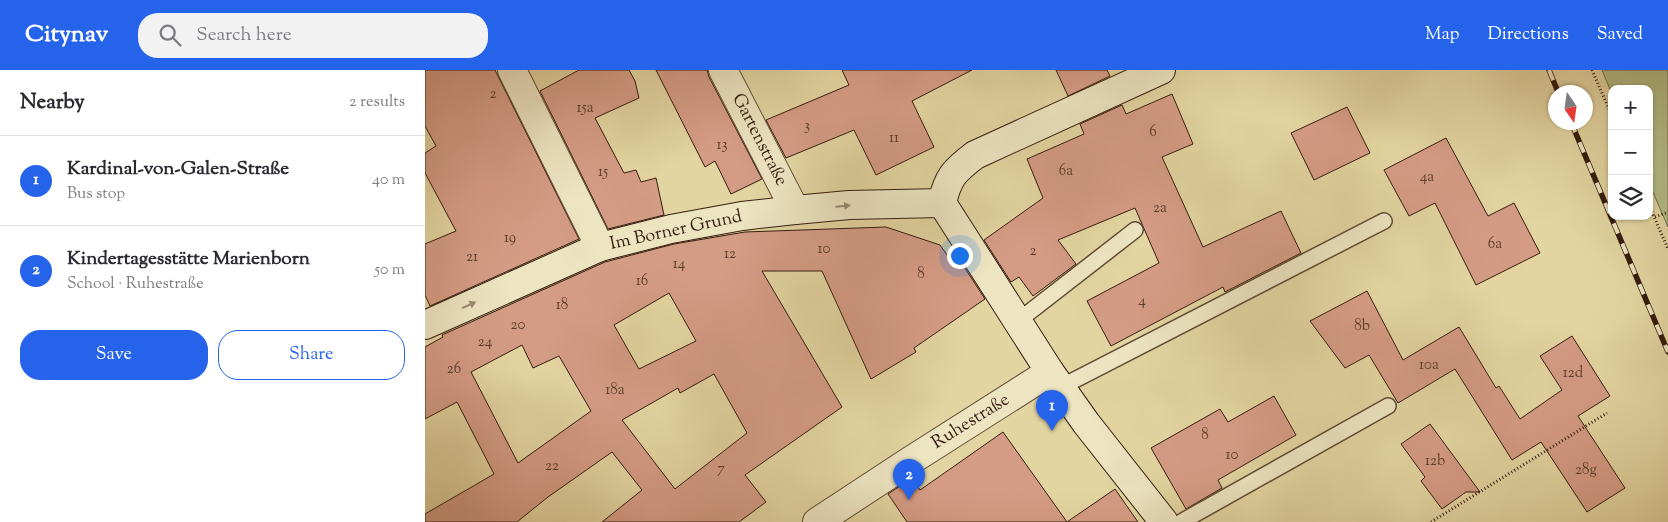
<!DOCTYPE html>
<meta charset="utf-8">
<style>
body{margin:0;font-family:"Sorts Mill Goudy",serif;background:#f2f2f3;color:#2b2b33}
.controls{position:absolute;right:15px;top:15px;display:grid;overflow:hidden;border-radius:10px;box-shadow:0 1px 4px #0004}
.controls button{width:45px;height:45px;display:grid;place-items:center;padding:0;border:0;border-bottom:1px solid #e1e1e2;background:#fff;color:#2b2b33;font:25px sans-serif}
.compass{position:absolute;left:1123px;top:15px;width:45px;height:45px;border-radius:50%;background:#fff;box-shadow:0 1px 4px #0004;rotate:167deg}
.you{position:absolute;left:534px;top:185px;width:18px;height:18px;margin:-12px;border:4px solid #fff;border-radius:50%;background:#1a73e8;box-shadow:0 0 0 8px #1a73e833}
.badge{display:grid;place-items:center;width:32px;height:32px;border-radius:50%;background:#2563eb;color:#fff;font-size:16px;font-weight:700}
.pin{position:absolute;translate:-50% -41px;filter:drop-shadow(0 1px 2px #0008)}
.pin::after{content:'';position:absolute;top:26px;width:18px;height:15px;background:inherit;clip-path:polygon(0 0,100% 0,50% 100%)}
.list{margin:0;padding:0;list-style:none}
h2{display:flex;justify-content:space-between;align-items:center;height:65px;margin:0;padding:0 20px;font-size:21px}
h2 small{font-size:16px;font-weight:400;color:#7c7c81}
.list li{display:grid;grid-template-columns:32px 1fr auto;gap:15px;align-items:center;box-sizing:border-box;height:90px;padding:0 20px;border-top:1px solid #e1e1e2}
.list b{display:block;font-size:19px;white-space:nowrap}
.list p{margin:0;font-size:16px;white-space:nowrap;color:#7c7c81}
.list em{font-size:16px;font-style:normal;color:#7c7c81}
.actions{display:flex;gap:10px;padding:15px 20px}
.actions a{flex:1;padding:11px 0;border:1px solid #2563eb;border-radius:20px;text-align:center;font-size:18px;color:#2563eb}
.actions .main{background:#2563eb;color:#fff}
.icon{flex:none;width:28px;height:28px;fill:none;stroke:currentColor;stroke-width:2;stroke-linecap:round;stroke-linejoin:round}
.map{position:relative;flex:none;width:1243px;height:452px;overflow:hidden}
header{display:flex;align-items:center;gap:30px;box-sizing:border-box;height:70px;padding:0 25px;background:#2563eb;color:#fff}
header strong{font-size:24px}
nav{display:flex;gap:28px;margin-inline-start:auto;font-size:18px}
.search{width:350px;height:45px;background:#f2f2f3;display:flex;align-items:center;gap:12px;box-sizing:border-box;padding:0 18px;border-radius:20px;color:#7c7c81;font-size:19px}
main{display:flex}
aside{flex:1;background:#fff}
.map>svg:first-child{display:block}
.green{fill:#b3bd86;stroke:#746c4a}
.building{fill:#d59c85;stroke:#351c0f;fill-rule:evenodd}
.lines{fill:none;stroke-linecap:round;stroke-linejoin:round}
.lane-casing{stroke:#604a34;stroke-width:18}
.street-casing{stroke:#604a34;stroke-width:30}
.secondary-casing{stroke:#351c0f;stroke-width:30}
.path{stroke:#351c0f;stroke-width:3;stroke-dasharray:1 2.5;stroke-linecap:butt}
.lane{stroke:#ede4c2;stroke-width:15}
.street{stroke:#ede4c2;stroke-width:28}
.secondary{stroke:#ede4c2;stroke-width:28}
.rail-casing{stroke:#351c0f;stroke-width:5.5}
.rail{stroke:#ede4c2;stroke-width:4;stroke-dasharray:11;stroke-linecap:butt}
.oneway{fill:#9a8a71}
.labels{text-anchor:middle;dominant-baseline:central;stroke-width:4;stroke-linejoin:round;paint-order:stroke}
.number-label{font-size:15px;fill:#5d3c2c}
.street-label{font-size:18px;fill:#351c0f;stroke:#ede4c2}
</style>
<header>
<strong>Citynav</strong>
<div class="search"><svg class="icon" aria-label="search" viewBox="0 0 24 24"><circle cx="10" cy="10" r="6"/><path d="M15 15l6 6"/></svg>Search here</div>
<nav><a>Map</a><a>Directions</a><a>Saved</a></nav>
</header>
<main>
<aside>
<h2>Nearby<small>2 results</small></h2>
<ul class="list">
<li><span class="badge">1</span><div><b>Kardinal-von-Galen-Straße</b><p>Bus stop</p></div><em>40 m</em></li>
<li><span class="badge">2</span><div><b>Kindertagesstätte Marienborn</b><p>School · Ruhestraße</p></div><em>50 m</em></li>
</ul>
<div class="actions"><a class="main">Save</a><a>Share</a></div>
</aside>
<div class="map">
<svg width="1243" height="452" viewBox="0 0 1243 452">
<rect width="100%" height="100%" fill="#e3d5a1"/>
<filter id="stains"><feTurbulence type="fractalNoise" baseFrequency=".004" numOctaves="4"/><feColorMatrix values="0 0 0 0 .2 0 0 0 0 .09 0 0 0 0 .02 0 0 0 .5 -.17"/></filter>
<radialGradient id="worn" r=".72"><stop offset=".6" stop-color="#630" stop-opacity="0"/><stop offset="1" stop-color="#630" stop-opacity=".3"/></radialGradient>
<path class="green" d="M1177 0H1243V157L1224 113V19H1187V24Z"/>
<path class="building" d="M0 0H70L154 169 5 236 0 225V174L31 161 0 103V83L11 76 0 56Z
M154 0H204L210 11 214 28 170 48 199 103 211 100 216 112 231 108 239 145 183 159 115 21Z
M231 0H282L284 7 337 109 306 124 290 91 280 97Z
M417 0H547L487 31 509 77 451 105 429 60 361 88 341 50 424 15Z
M631 0H682L685 6 643 26Z
M747 24 768 74 737 87 778 177 856 141 876 183 800 222 798 217 686 276 662 231 734 193 710 138 633 170 651 194 608 226 594 207 586 212 559 170 618 128 602 89 659 64 655 54 697 35 701 44Z
M922 37 945 83 889 110 866 63Z
M1021 68 1063 146 1089 133 1115 183 1051 215 1010 133 984 146 959 100Z
M461 157 515 175 528 193 534 189 560 229 489 278 491 282 446 309 397 201H337L417 337 320 405 341 432 314 452H177L217 420 187 382 123 427 92 452H0V444L69 404 32 332 0 349V277L18 267 17 265 180 192 249 174 320 162ZM244 223 271 271 214 299 189 255ZM97 275 108 298 134 286 166 341 93 393 46 302ZM289 304 322 363 250 419 197 350 253 318 255 323Z
M942 221 978 290 1034 257 1071 318 1074 316 1095 349 1137 320 1115 286 1147 266 1185 326 1153 346 1200 418 1162 442 1116 372 1087 390 1030 299 973 333 944 285 920 298 885 251Z
M849 326 871 365 793 410 797 418 761 439 726 378 795 339 803 352Z
M1005 354 1055 422H1041L1017 439 996 411 1000 407 976 374Z
M578 362 642 452H482L463 424 487 408 495 420Z
M690 419 713 452H642Z"/>
<g class="lines">
<defs>
<path id="lane" d="M593 251 710 160
M636 317 959 151
M756 452 963 336"/>
<path id="street" d="M87 0 175 177
M298 0 370 140
M392 452 485 391 625 302"/>
<path id="secondary" d="M736 0 550 85C529 101 523 107 517 133L625 302 661 353 739 452
M0 255 175 177 246 159 317 146 370 140 424 135 517 133"/>
</defs>
<use href="#lane" class="lane-casing"/>
<use href="#street" class="street-casing"/>
<use href="#secondary" class="secondary-casing"/>
<path class="path" d="M1167 0 1187 46
M1224 135 1243 179
M1230 147 1243 142
M1006 452 1182 343"/>
<use href="#lane" class="lane"/>
<use href="#street" class="street"/>
<use href="#secondary" class="secondary"/>
<defs>
<path id="rail" d="M1124 0 1133 22
M1146 52 1243 282"/>
</defs>
<use href="#rail" class="rail-casing"/>
<use href="#rail" class="rail"/>
</g>
<defs><path id="oneway-solid" d="M-6-.8H1V-3.2L6.5 0L1 3.2V.8H-6Z" transform="scale(1.25)"/></defs>
<g class="oneway">
<use href="#oneway-solid" transform="translate(418 136) rotate(-5)"/>
<use href="#oneway-solid" transform="translate(44 235) rotate(-24)"/>
</g>
<g class="labels">
<g class="number-label">
<text x="68" y="24">2</text>
<text x="160" y="38">15a</text>
<text x="382" y="56">3</text>
<text x="728" y="62">6</text>
<text x="469" y="68">11</text>
<text x="297" y="75">13</text>
<text x="641" y="101">6a</text>
<text x="178" y="102">15</text>
<text x="1002" y="107">4a</text>
<text x="735" y="138">2a</text>
<text x="85" y="168">19</text>
<text x="1070" y="174">6a</text>
<text x="399" y="179">10</text>
<text x="608" y="181">2</text>
<text x="305" y="184">12</text>
<text x="47" y="187">21</text>
<text x="254" y="194">14</text>
<text x="496" y="204">8</text>
<text x="217" y="211">16</text>
<text x="717" y="231">4</text>
<text x="137" y="235">18</text>
<text x="93" y="255">20</text>
<text x="937" y="256">8b</text>
<text x="60" y="272">24</text>
<text x="1004" y="295">10a</text>
<text x="29" y="299">26</text>
<text x="1148" y="303">12d</text>
<text x="190" y="320">18a</text>
<text x="780" y="365">8</text>
<text x="807" y="385">10</text>
<text x="1010" y="391">12b</text>
<text x="127" y="396">22</text>
<text x="296" y="399">7</text>
<text x="1161" y="400">28g</text>
</g>
<g class="street-label">
<text transform="translate(334 70) rotate(63)">Gartenstraße</text>
<text transform="translate(251 161) rotate(-12)">Im Borner Grund</text>
<text transform="translate(546 352) rotate(-32)">Ruhestraße</text>
</g>
</g>
<rect width="100%" height="100%" filter="url(#stains)"/>
<rect width="100%" height="100%" fill="url(#worn)"/>
</svg>
<div class="controls">
<button>+</button>
<button>−</button>
<button><svg class="icon" aria-label="layers" viewBox="0 0 24 24"><path d="M12 4l9 5-9 5-9-5zM3 14l9 5 9-5"/></svg></button>
</div>
<svg class="compass" viewBox="-18 -18 36 36"><path d="M0-13l5 13h-10z" fill="#e53935"/><path d="M0 13l5-13h-10z" fill="#7c7c81"/></svg>
<div class="you"></div>
<div class="pin badge" style="left:627px;top:361px">1</div>
<div class="pin badge" style="left:484px;top:430px">2</div>
</div>
</main>
